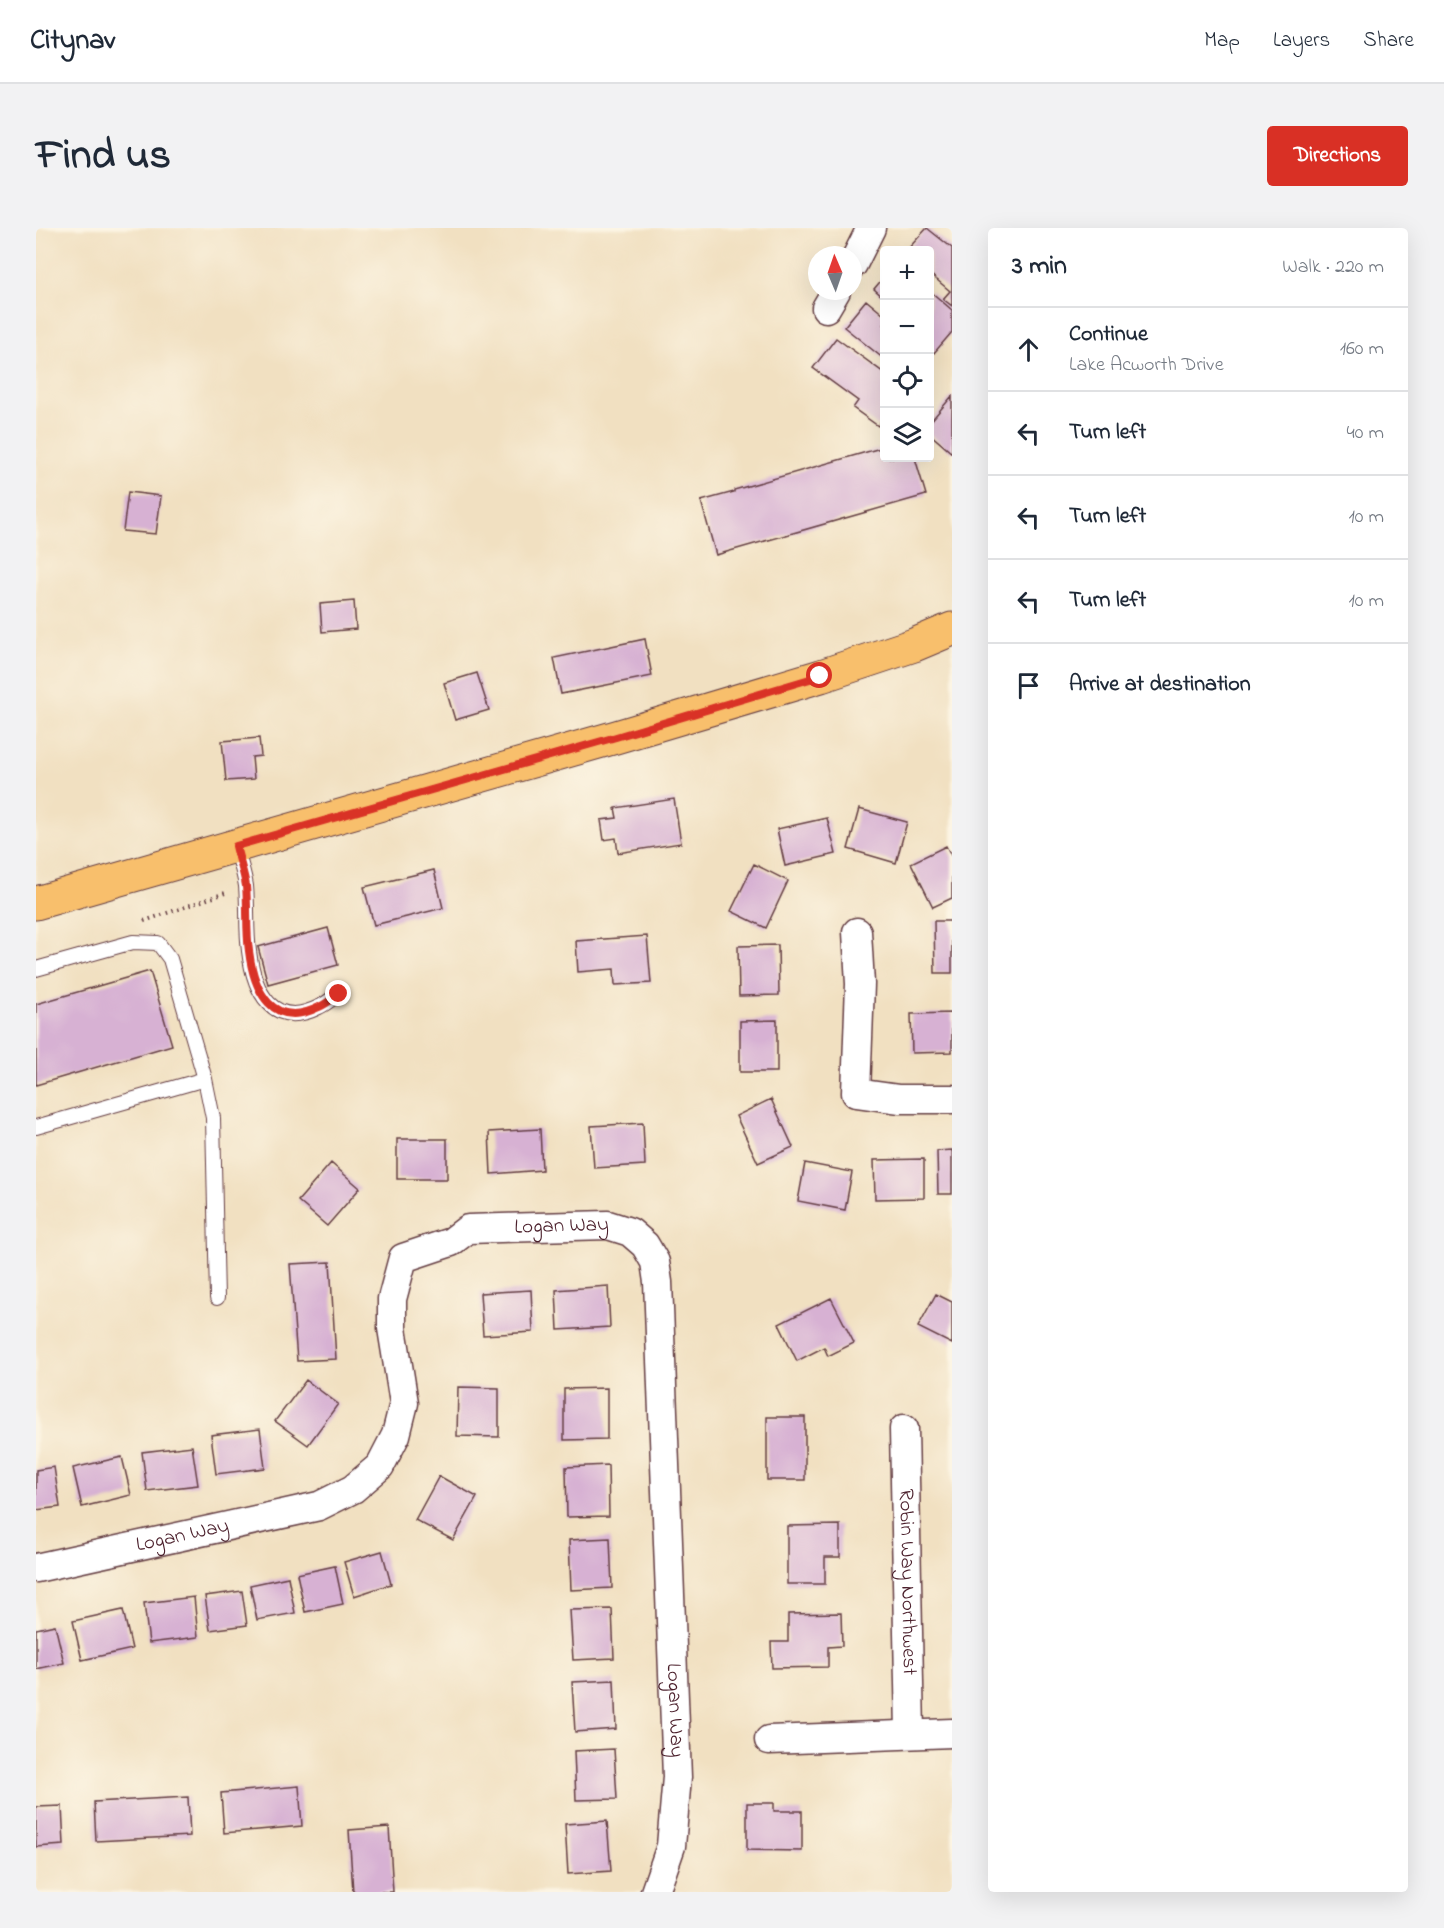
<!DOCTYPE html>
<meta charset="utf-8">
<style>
body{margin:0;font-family:"Indie Flower",sans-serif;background:#f2f2f3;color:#1f2937}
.controls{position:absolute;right:18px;top:18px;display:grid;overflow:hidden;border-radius:6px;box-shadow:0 6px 24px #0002}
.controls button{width:54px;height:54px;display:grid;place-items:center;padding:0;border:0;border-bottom:2px solid #e0e1e3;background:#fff;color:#1f2937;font:30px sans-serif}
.compass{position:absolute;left:772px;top:18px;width:54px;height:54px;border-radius:50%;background:#fff;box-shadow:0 6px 24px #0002;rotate:358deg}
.stop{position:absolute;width:18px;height:18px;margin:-14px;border:4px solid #d93025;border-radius:50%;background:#fff}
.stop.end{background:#d93025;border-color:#fff;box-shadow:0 2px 6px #0008}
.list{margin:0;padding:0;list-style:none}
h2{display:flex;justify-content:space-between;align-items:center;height:78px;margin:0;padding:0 24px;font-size:26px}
h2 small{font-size:20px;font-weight:400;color:#747a83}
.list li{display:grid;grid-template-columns:39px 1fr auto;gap:18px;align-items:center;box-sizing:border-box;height:84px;padding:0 24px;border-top:2px solid #e0e1e3}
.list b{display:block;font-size:22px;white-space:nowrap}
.list p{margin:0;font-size:20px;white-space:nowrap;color:#747a83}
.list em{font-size:20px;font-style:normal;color:#747a83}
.icon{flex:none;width:33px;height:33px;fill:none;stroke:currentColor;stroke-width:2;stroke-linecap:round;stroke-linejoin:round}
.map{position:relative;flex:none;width:916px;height:1664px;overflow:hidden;border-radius:6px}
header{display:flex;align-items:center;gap:36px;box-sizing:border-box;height:84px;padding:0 30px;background:#fff;border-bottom:2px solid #e0e1e3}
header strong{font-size:28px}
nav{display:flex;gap:33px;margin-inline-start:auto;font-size:21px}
.intro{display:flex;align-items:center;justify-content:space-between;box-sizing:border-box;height:144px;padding:0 36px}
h1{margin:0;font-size:42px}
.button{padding:15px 27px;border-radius:6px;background:#d93025;color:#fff;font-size:21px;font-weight:700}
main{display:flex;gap:36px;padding:0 36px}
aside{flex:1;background:#fff;border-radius:6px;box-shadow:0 6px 24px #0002}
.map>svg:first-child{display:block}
.building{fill:#d7b1d3}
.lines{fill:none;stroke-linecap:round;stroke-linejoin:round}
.lane-casing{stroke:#633c42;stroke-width:16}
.street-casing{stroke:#633c42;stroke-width:31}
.primary-casing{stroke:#633c42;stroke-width:35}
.path{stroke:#633c42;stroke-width:4;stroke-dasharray:1.5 4.5;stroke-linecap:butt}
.lane{stroke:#fff;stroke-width:14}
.street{stroke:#fff;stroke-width:28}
.primary{stroke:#f8bf6c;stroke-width:33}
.route{stroke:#d93025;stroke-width:8}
.labels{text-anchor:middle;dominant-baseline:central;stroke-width:6;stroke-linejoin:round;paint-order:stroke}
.street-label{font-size:21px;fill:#4a1f2b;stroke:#fcf5e5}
</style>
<header>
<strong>Citynav</strong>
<nav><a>Map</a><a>Layers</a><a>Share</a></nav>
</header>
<div class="intro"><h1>Find us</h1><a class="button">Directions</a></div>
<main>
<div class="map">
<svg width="916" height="1664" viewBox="0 0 916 1664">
<rect width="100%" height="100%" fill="#fcf5e5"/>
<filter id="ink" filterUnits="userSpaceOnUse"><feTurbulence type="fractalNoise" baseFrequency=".0167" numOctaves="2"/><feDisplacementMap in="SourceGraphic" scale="12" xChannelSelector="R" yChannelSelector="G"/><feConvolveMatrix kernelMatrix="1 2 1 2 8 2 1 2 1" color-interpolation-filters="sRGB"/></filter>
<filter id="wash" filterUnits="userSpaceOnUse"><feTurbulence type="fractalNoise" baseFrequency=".008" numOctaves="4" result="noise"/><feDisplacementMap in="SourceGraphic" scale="24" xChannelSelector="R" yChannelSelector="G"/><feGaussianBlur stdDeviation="1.35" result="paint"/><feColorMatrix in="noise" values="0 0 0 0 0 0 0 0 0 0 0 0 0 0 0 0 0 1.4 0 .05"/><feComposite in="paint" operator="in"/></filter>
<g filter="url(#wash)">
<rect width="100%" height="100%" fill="#f1e0c1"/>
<g id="blocks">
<path class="building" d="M891 0 916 20V78L907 71 914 63 894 46V22H871Z
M848 49V70L838 61Z
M894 63 916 82V104L898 125 894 121Z
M830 72 848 87V131L808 99Z
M800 110 848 145V189L842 198 817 180 822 173 777 140Z
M916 168V225L894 206V194Z
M848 219V230H879L890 267 680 327 665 273 698 264V262Z
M92 264 125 268 120 306 87 303Z
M318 373 320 401 286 404 284 376Z
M609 411 616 448 525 466 518 430Z
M441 445 453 482 419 492 408 455Z
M223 510 225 528 216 529 218 551 190 553 186 513Z
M638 571 645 615 582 625 580 610 568 612 565 592 581 590 579 580Z
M823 581 871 594 860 635 812 621Z
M791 590 800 626 749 638 741 601Z
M910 618 916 629V670L897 679 875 635Z
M718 636 752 653 730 700 695 683Z
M398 642 407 680 338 697 328 659Z
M898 693H916V745H899Z
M292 700 302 737 232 756 222 719Z
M611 708 615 755 579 757 578 741 542 744 540 713Z
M742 717 743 767 703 768 702 718Z
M114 743 136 817 0 857V776Z
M916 785V824L876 825 875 786Z
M741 792V844H704V793Z
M735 871 757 919 722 935 700 888Z
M607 895 609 937 558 940 555 898Z
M504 901 506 942 455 946 453 904Z
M361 911H411V951H361Z
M916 922V966H902L901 923Z
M888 931V970L839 971 838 932Z
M295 935 324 960 291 998 262 973Z
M769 935 816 944 809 982 762 973Z
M294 1034 300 1131 261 1133 254 1036Z
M572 1058 574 1099 522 1102 520 1062Z
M495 1062 497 1104 447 1107 444 1065Z
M900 1066 916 1074V1116L882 1099Z
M795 1070 818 1115 792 1128 788 1119 761 1133 743 1096Z
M270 1152 302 1176 272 1217 239 1193Z
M422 1159 463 1160V1209L421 1208Z
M571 1160V1211L528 1212V1161Z
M731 1189H769V1252H731Z
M224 1201 229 1240 180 1246 175 1207Z
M156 1218 162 1257 111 1263 106 1224Z
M86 1229 95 1267 46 1279 37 1240Z
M572 1237 573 1288 531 1289 530 1239Z
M18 1239 24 1279 0 1282V1242Z
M403 1248 441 1269 417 1312 379 1292Z
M804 1297V1329H789V1356H751V1298Z
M574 1310 576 1360 535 1362 533 1312Z
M346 1323 355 1356 318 1368 308 1334Z
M299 1338 307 1376 269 1384 261 1346Z
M252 1349 259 1385 221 1392 214 1357Z
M206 1363 211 1397 174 1402 169 1368Z
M158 1369 162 1409 113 1415 108 1375Z
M576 1381 578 1430 537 1432 534 1382Z
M87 1382 96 1421 46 1432 37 1393Z
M805 1385 806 1418 792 1419V1439L736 1440 735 1414H752V1386Z
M19 1397 28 1435 0 1441V1401Z
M578 1452 580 1501 539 1504 536 1454Z
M578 1521 581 1571 540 1572 538 1523Z
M263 1558 266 1598 188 1605 185 1565Z
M152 1569 154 1608 60 1613 58 1574Z
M711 1575H738V1583H766V1623L711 1622Z
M26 1578 28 1617 0 1619V1579Z
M571 1593 575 1643 532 1646 529 1596Z
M353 1599 357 1664H317L313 1602Z"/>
</g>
</g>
<g filter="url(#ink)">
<use href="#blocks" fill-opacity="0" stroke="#633c42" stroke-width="1.5"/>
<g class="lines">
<defs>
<path id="lane" d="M200 618C203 631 208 645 210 658 212 680 210 702 213 723 218 764 237 802 283 779 290 776 296 770 303 766
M0 741 97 714 122 715 134 731 169 851
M0 899 169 851 177 890 181 1070"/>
<g id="street">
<path d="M817 36 835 0"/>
<path d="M790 80 800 63"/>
<path d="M821 704 824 756 820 865 863 871H916"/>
<path id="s1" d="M868 1201 874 1505"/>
<path id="s2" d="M0 1340 283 1278 317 1261 344 1238 360 1207 368 1175 356 1100V1071L367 1030 415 1014 432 1001 572 997 594 1004 609 1017 619 1034 622 1054 641 1549 635 1618 619 1664"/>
<path d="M733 1512 916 1505"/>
</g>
<path id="primary" d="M0 675 580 509 785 448 878 417 916 401"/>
</defs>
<use href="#lane" class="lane-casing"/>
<use href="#street" class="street-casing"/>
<use href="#primary" class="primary-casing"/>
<path class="path" d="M108 693 192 664"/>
<use href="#lane" class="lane"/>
<use href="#street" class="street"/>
<use href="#primary" class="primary"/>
</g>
</g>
<g class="lines" filter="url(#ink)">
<path class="route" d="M303 766C296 771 290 776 283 779 237 802 218 764 213 723 210 702 212 680 210 658 208 645 203 631 200 618L580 509 784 448"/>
</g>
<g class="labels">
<g class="street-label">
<text stroke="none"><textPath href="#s2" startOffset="744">Logan Way</textPath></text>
<text stroke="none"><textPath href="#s2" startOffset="150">Logan Way</textPath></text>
<text stroke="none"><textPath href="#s1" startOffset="153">Robin Way Northwest</textPath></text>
<text stroke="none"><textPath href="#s2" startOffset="1302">Logan Way</textPath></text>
</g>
</g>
</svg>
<div class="controls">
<button>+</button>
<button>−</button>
<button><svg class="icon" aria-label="locate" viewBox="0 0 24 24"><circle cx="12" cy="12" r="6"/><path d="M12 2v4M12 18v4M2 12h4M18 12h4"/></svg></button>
<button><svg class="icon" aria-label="layers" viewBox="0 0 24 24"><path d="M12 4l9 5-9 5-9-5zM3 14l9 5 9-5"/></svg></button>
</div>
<svg class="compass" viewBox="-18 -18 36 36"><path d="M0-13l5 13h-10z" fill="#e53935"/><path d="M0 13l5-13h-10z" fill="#747a83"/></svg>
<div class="stop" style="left:784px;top:448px"></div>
<div class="stop end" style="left:303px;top:766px"></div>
</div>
<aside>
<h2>3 min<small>Walk · 220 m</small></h2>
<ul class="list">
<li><svg class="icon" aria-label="ahead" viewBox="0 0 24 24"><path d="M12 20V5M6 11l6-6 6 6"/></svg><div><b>Continue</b><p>Lake Acworth Drive</p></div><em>160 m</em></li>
<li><svg class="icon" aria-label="left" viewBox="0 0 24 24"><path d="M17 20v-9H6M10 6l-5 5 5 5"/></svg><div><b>Turn left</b></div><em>40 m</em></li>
<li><svg class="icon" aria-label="left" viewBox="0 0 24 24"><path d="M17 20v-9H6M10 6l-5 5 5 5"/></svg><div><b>Turn left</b></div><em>10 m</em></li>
<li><svg class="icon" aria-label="left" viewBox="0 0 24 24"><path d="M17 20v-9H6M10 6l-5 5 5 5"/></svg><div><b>Turn left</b></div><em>10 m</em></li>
<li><svg class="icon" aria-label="arrive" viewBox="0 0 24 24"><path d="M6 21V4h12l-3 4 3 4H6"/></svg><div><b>Arrive at destination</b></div></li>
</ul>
</aside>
</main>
